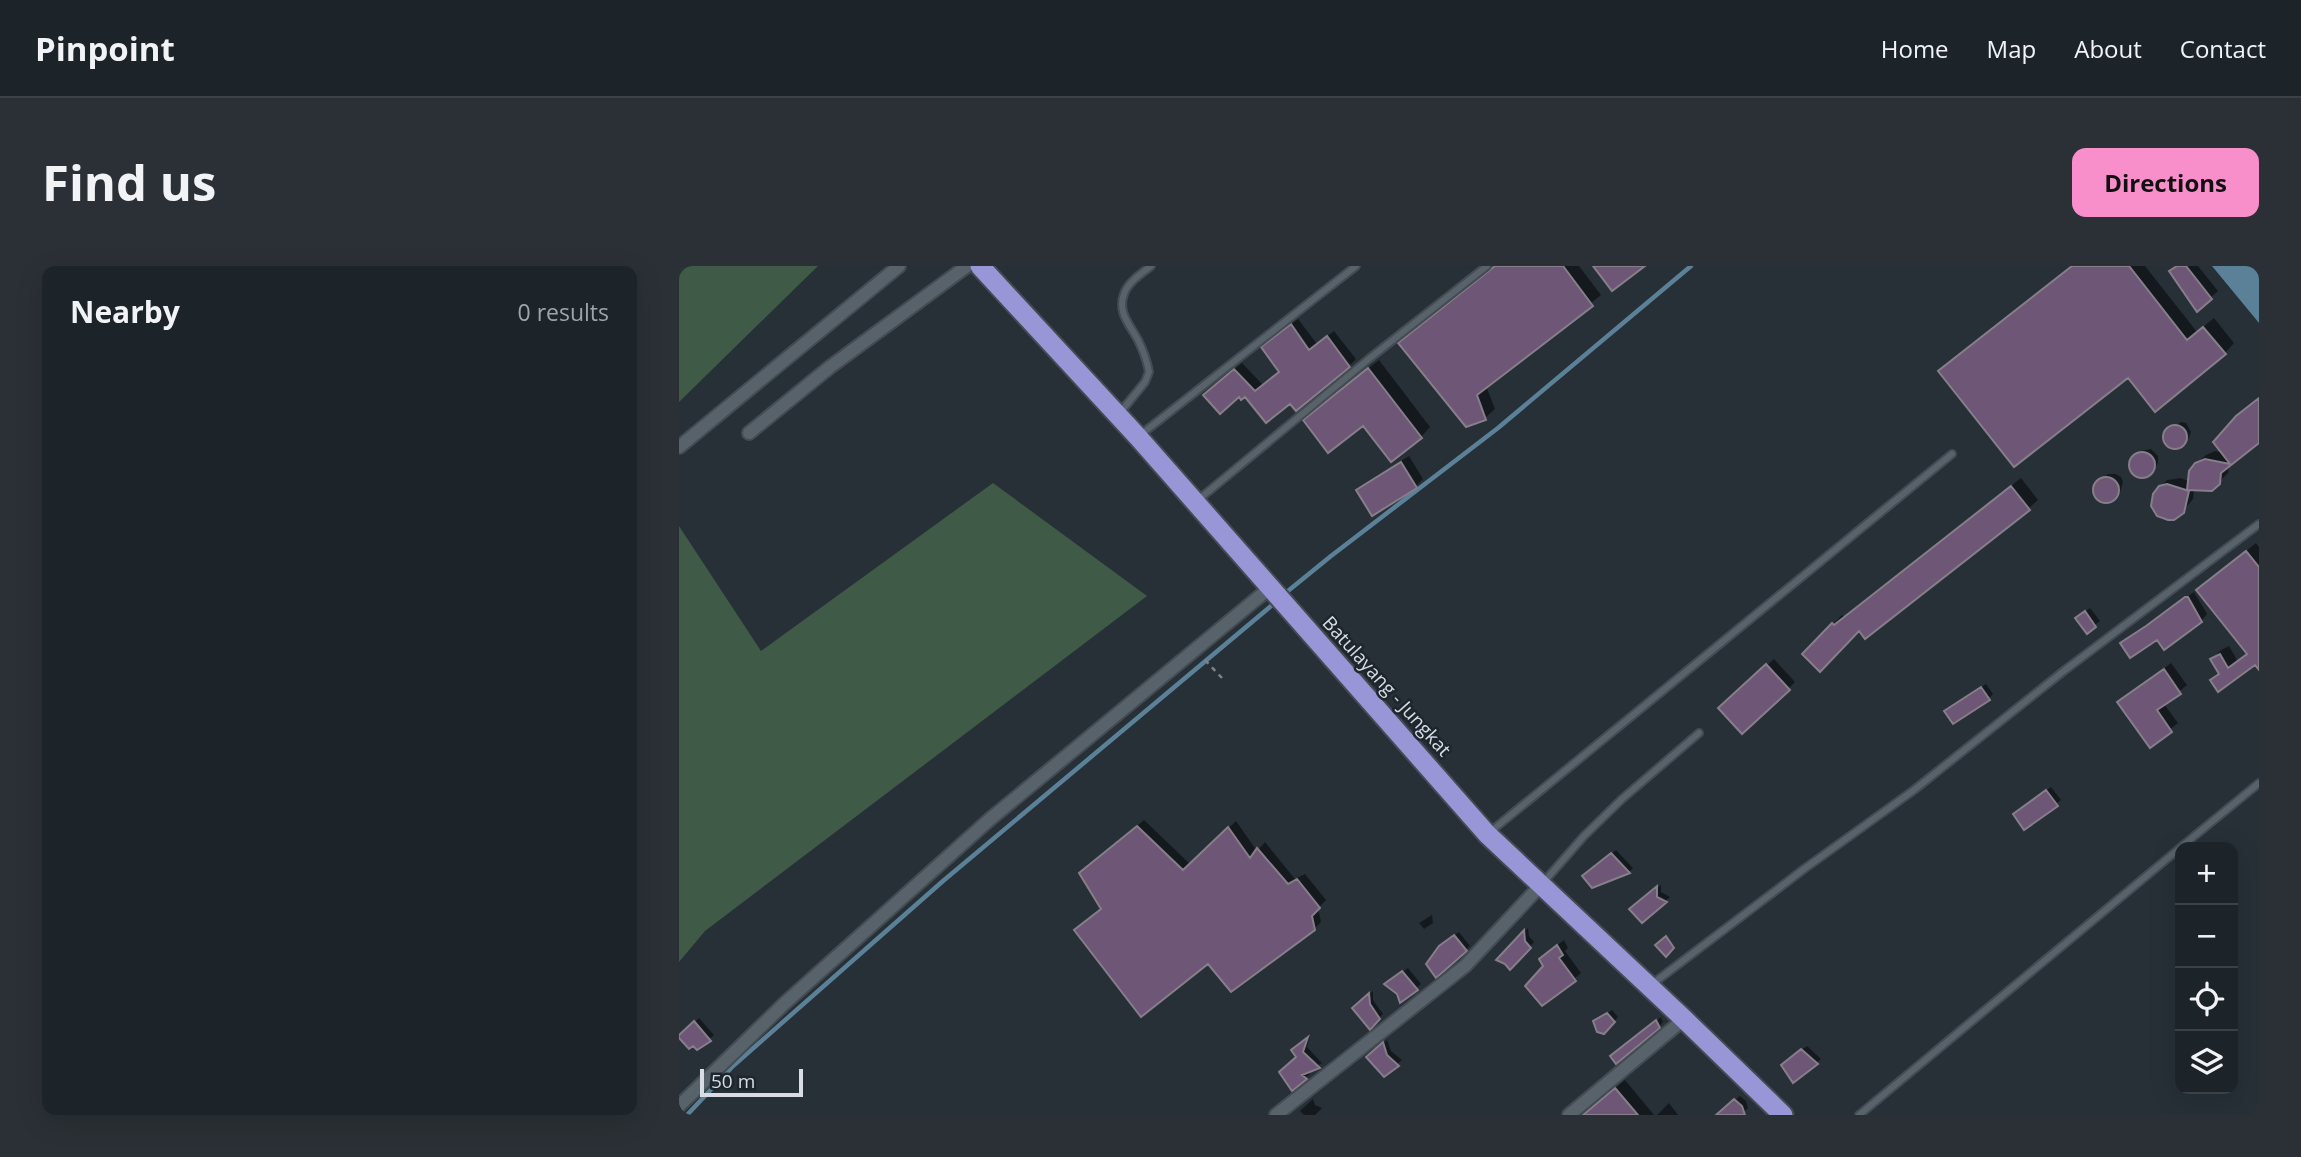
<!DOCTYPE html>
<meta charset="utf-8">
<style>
body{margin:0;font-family:"Open Sans",sans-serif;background:#2a3035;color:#f1f3f6}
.controls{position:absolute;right:21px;bottom:21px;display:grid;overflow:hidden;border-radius:14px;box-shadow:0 7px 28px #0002}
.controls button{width:63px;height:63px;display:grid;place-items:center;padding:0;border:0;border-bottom:2px solid #3b4146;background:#1d2429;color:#f1f3f6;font:35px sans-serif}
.scale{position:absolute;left:21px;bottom:18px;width:103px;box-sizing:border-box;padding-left:7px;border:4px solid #d8dde3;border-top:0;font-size:19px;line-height:24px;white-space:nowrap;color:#d8dde3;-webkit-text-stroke:5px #1d262d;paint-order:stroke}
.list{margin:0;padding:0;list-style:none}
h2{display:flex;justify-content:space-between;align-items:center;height:91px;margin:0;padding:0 28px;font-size:30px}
h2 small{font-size:23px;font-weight:400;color:#a0a4a8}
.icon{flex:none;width:38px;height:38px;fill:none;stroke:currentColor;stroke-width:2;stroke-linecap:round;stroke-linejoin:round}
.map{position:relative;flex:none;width:1580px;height:849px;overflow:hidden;border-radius:14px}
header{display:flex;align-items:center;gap:42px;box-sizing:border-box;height:98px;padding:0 35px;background:#1d2429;border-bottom:2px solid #3b4146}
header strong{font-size:33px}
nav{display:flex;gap:38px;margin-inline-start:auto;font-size:24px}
.intro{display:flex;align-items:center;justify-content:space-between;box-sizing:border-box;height:168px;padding:0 42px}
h1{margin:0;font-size:49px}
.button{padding:18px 32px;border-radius:14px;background:#f98fca;color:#111;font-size:24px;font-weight:700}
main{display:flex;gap:42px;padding:0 42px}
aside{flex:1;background:#1d2429;border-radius:14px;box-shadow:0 7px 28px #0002}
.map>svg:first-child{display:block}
.green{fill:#3f5a46}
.water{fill:#5b8199}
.shadow{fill:#0007}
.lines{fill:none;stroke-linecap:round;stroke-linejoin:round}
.stream{stroke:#5b8199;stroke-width:4.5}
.building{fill:#6d5676;stroke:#867e89;stroke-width:2}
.service-casing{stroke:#444b52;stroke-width:10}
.minor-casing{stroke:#444b52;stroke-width:16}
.trunk-casing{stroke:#444b52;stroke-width:23}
.path{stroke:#7c8389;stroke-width:2.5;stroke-dasharray:5 5;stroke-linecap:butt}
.service{stroke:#58626a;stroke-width:6}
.minor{stroke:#58626a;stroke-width:12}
.trunk{stroke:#9996d8;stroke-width:19}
.labels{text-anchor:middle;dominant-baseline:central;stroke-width:5;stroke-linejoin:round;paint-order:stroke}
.street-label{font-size:19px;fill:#d8dde3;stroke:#1d262d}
</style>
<header>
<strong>Pinpoint</strong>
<nav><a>Home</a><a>Map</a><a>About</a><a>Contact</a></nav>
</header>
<div class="intro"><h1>Find us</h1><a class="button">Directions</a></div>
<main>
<aside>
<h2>Nearby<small>0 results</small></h2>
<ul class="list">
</ul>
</aside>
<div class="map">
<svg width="1580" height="849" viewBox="0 0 1580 849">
<rect width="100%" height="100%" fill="#273037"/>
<path class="green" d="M0 0H139L0 136Z
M314 217 468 330 26 665 0 696V260L82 385Z"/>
<path class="water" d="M1533 0H1580V57Z"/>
<path class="shadow" d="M816 0H900L922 29 807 120 816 143 806 152 787 159Z
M1393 0H1466L1518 66 1535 52 1555 77 1546 87 1449 110 1261 105Z
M1498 0H1519L1539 25 1519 43 1492 5Z
M619 53 638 78 655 65 677 93 670 100 612 135 533 122 563 97 584 119 602 105 591 75Z
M700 94 751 161 742 171 636 145Z
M1580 132V175L1550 198 1549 207 1532 224 1515 223 1514 233 1500 250 1481 221 1488 214 1502 212 1511 216 1517 198 1527 189 1536 185 1545 187Z
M1502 156 1507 157 1512 166 1510 172 1499 181H1492L1486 173 1487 166Z
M1472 183 1479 190V197L1475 204 1470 209H1459L1455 206 1452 197 1456 190 1461 185Z
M730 190 744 213 737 220 694 248 679 225 686 218Z
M1429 208H1437L1442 211 1444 216 1441 227 1430 235 1419 232 1415 225 1417 218Z
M1342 212 1359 234 1350 242 1187 370 1181 363 1125 388 1163 349 1165 351Z
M1577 277 1580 281V402L1576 397 1533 414 1541 407 1533 393 1542 384 1550 380 1558 394 1569 387 1529 315Z
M1515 326 1528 348 1522 355 1443 377Z
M1411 342 1421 355 1408 365 1403 348Z
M1095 393 1116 416 1109 423 1048 435Z
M1492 397 1508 419 1485 438 1499 457 1471 479 1441 436Z
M1307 418 1314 428 1310 432 1272 441Z
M1372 521 1382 534 1377 538 1340 544Z
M465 554 512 599 557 555 578 585 586 576 616 613 626 608 647 634 639 642 642 656 635 663 529 696 424 643 409 600Z
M937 584 954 602 950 606H909Z
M982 619V626L991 631 963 654 957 639Z
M753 649 754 657 745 663 740 657Z
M849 662 850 670 855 676 831 701 820 693Z
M780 666 791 680 786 684 766 676Z
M885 674 889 682 886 685 902 707 895 713 866 700 868 687Z
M729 702 742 718 722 734 712 714Z
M694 725V734L704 748 691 761 676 742Z
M933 744 939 751 925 766 916 756Z
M982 751 984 756 980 760 937 786Z
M20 752 35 769 30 773 1 770Z
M631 770 628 781 643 797 628 806 631 808 614 823 619 780Z
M708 774 712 785 723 794 706 809 690 791Z
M1128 780 1142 793 1114 815 1109 795Z
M946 814 975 849H898L907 847Z
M1061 830 1067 835 1069 842 1062 849H1039Z
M634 833 636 839 643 842 636 849H625L621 845Z
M990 837 999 849H978Z"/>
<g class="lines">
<path class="stream" d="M604 329 652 290 819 162 1012 0
M8 849 54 800 264 615 598 335"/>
</g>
<path class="building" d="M816 0H884L914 40 798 129 807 154 787 161 719 77Z
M914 0H966L933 25Z
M1393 0H1450L1508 74 1524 61 1547 88 1476 146 1449 112 1335 201 1259 105Z
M1498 0H1507L1533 33 1518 46 1490 5Z
M612 58 630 84 648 70 671 101 617 145 611 138 587 157 566 131 562 134 560 131 541 148 524 129 555 103 576 125 600 106 582 81Z
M689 102 743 172 712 196 684 160 649 187 624 154Z
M1580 132V177L1542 207 1541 218 1533 225 1508 224 1510 205 1516 197 1526 193 1551 198 1534 176 1557 150Z
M1484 171a12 12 0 1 1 24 0a12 12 0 1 1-24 0Z
M1450 199a13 13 0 1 1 26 0a13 13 0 1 1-26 0Z
M722 196 738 222 693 250 677 224Z
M1414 224a13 13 0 1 1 26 0a13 13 0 1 1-26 0Z
M1488 218 1510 225 1505 247 1495 254H1489L1478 250 1472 240 1474 228 1480 220Z
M1332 220 1351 244 1186 373 1180 365 1141 406 1123 388 1153 357 1155 359Z
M1567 285 1580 301V404L1576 399 1539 426 1531 414 1540 408 1531 393 1541 388 1549 402 1568 388 1517 324Z
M1506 331H1509L1523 356 1485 384 1478 374 1451 392 1441 377 1467 360Z
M1406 345 1417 361 1408 368 1396 352Z
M1087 398 1111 424 1063 468 1039 442Z
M1485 403 1502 428 1478 444 1493 466 1471 482 1438 436Z
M1302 421 1311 434 1274 458 1265 445Z
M1367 524 1379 540 1345 564 1334 548Z
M458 560 504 604 549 561 571 592 578 582 609 618 618 613 641 642 633 650 636 664 552 726 529 698 462 751 395 664 422 643 400 607Z
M932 587 951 607 913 622 903 610Z
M978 620V631L988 636 963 657 950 643Z
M845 664 846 675 852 682 831 704 826 698 817 694Z
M775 669 788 685 757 712 747 698 760 680Z
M987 670 995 682 987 691 976 679Z
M878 679 884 689 880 692 897 715 863 740 846 720 864 700 860 693Z
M723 705 739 724 721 737 718 728 705 718Z
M690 727 691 738 701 753 691 764 673 742Z
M928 747 936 756 925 768 918 766 914 755Z
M977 754 981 762 937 798 931 790Z
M15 755 32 775 18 784 14 780 10 783 0 772V769Z
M629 771 624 786 641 802 623 809 628 813 613 825 600 806 617 791 612 784Z
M704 776 708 789 720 800 705 811 687 791Z
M1122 783 1139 798 1114 817 1102 799Z
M936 822 959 849H904Z
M1055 833 1063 840 1066 849H1037Z"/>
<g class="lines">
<defs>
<path id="service" d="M440 148 466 116 470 106C468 95 464 84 459 74 451 59 438 46 445 28 449 16 463 7 472 0
M460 170 677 0
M519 234 691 92 808 0
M811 566 1273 188
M1502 581 1580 517
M863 618 905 570 943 533 1020 467
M972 719 1125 603 1235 524 1386 404 1580 258
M1180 849 1501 582"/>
<path id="minor" d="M70 167 151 101 288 0
M0 181 220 0
M0 840 106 737 310 554 592 321
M597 849 786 700 862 619
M890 849 1005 753"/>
<path id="trunk" d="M301 0 459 171 808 568 1005 753 1104 849"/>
</defs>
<use href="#service" class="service-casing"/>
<use href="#minor" class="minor-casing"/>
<use href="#trunk" class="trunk-casing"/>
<path class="path" d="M526 394 543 412"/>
<use href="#service" class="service"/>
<use href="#minor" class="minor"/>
<use href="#trunk" class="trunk"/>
</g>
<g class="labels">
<g class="street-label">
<text transform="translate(708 420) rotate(48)">Batulayang - Jungkat</text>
</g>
</g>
</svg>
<div class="controls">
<button>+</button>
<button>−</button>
<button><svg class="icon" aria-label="locate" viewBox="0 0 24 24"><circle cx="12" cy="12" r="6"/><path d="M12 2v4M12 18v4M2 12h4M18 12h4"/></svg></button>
<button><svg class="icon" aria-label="layers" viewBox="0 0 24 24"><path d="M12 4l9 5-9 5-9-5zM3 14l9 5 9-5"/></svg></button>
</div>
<div class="scale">50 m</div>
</div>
</main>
